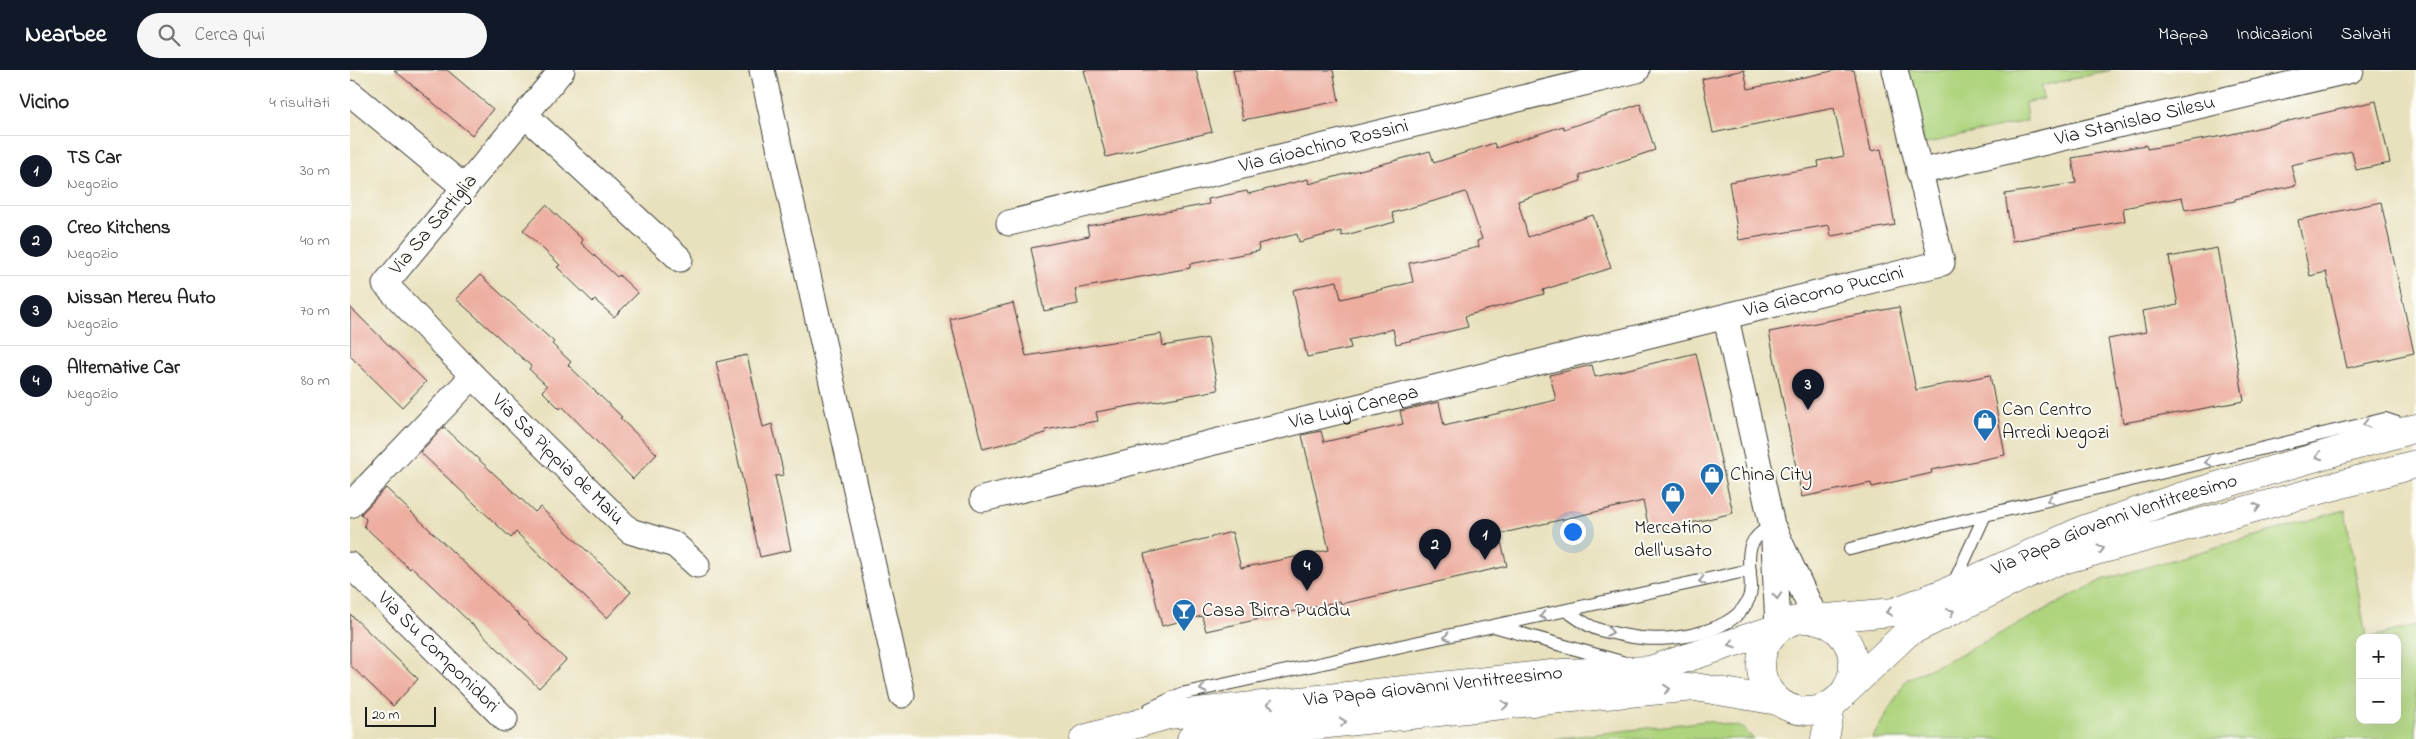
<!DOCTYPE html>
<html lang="it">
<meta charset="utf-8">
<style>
body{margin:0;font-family:"Indie Flower",sans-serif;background:#f6f6f6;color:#222}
.controls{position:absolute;right:15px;bottom:15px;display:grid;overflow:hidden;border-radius:10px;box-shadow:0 5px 20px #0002}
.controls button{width:45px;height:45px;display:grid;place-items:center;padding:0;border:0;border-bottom:1px solid #e0e0e0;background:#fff;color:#222;font:25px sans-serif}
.scale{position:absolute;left:15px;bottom:12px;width:71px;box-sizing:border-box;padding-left:5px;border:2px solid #1c1c1c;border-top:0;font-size:14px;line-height:18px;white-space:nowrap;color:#1c1c1c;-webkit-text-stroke:4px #fdfcf7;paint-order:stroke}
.you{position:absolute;left:1222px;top:461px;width:18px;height:18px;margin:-12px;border:4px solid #fff;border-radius:50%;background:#1a73e8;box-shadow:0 0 0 8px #1a73e833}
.badge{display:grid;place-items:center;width:32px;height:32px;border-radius:50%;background:#111827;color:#fff;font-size:16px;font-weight:700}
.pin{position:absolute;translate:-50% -41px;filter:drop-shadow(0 1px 2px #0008)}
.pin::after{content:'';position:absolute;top:26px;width:18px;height:15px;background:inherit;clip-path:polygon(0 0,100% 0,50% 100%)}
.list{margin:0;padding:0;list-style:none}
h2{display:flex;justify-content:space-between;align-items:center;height:65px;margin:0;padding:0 20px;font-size:21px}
h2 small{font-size:16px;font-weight:400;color:#767676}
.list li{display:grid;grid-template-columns:32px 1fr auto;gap:15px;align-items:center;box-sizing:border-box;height:70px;padding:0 20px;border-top:1px solid #e0e0e0}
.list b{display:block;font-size:19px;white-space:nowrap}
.list p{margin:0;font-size:16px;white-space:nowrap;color:#767676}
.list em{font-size:16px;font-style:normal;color:#767676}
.icon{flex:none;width:28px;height:28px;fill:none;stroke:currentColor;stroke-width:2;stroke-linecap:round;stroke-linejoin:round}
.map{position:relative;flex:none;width:2066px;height:669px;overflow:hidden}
header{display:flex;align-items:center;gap:30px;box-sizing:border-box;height:70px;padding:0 25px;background:#111827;color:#fff}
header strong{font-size:24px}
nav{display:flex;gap:28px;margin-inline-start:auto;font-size:18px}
.search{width:350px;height:45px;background:#f6f6f6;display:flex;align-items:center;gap:12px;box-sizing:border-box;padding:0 18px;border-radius:28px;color:#767676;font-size:19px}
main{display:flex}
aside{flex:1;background:#fff}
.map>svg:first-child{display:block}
.green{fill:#aed47e;stroke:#65784d}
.building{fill:#edaea0}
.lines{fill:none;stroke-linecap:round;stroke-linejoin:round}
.lane-casing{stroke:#3b3a34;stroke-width:14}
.street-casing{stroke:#3b3a34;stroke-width:27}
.secondary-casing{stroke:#3b3a34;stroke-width:29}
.lane{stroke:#fff;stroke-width:12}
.street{stroke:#fff;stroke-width:25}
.secondary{stroke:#fff;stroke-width:28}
.oneway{stroke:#999}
.labels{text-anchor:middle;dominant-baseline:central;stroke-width:4;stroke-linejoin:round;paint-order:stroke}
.street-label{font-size:20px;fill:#1c1c1c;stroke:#fdfcf7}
.poi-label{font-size:20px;fill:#1c1c1c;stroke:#fdfcf7;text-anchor:start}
</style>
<header>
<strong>Nearbee</strong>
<div class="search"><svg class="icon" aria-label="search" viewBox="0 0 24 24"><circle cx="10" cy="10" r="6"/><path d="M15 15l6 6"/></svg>Cerca qui</div>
<nav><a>Mappa</a><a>Indicazioni</a><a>Salvati</a></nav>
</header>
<main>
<aside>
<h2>Vicino<small>4 risultati</small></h2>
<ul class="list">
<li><span class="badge">1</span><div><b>TS Car</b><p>Negozio</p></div><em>30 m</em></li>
<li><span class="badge">2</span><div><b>Creo Kitchens</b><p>Negozio</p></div><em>40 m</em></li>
<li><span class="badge">3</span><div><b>Nissan Mereu Auto</b><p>Negozio</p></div><em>70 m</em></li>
<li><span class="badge">4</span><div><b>Alternative Car</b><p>Negozio</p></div><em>80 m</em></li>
</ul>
</aside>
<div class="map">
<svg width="2066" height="669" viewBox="0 0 2066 669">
<rect width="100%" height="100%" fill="#fdfcf7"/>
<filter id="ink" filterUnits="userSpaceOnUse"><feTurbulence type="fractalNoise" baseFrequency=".02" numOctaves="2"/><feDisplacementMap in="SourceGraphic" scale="10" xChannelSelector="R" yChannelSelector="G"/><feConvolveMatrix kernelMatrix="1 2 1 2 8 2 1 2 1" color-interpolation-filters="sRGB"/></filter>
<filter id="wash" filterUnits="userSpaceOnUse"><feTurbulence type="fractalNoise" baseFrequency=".0096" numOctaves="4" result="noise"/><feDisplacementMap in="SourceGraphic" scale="20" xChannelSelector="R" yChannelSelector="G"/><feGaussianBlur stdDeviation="1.12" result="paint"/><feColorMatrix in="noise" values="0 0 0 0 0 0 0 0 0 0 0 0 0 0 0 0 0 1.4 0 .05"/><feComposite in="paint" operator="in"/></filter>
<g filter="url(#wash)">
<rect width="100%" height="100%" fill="#e8e1bd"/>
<path class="green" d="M1557 0H1761L1691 16 1693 29 1675 33 1677 51 1574 74Z
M1995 440 2016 568H2010V650H2047V568H2019L2066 555V669H1522L1556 610 1613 583 1752 510Z
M1356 651 1391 657 1404 669H1204Z"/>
<g id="blocks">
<path class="building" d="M44 0H97L143 39 122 65Z
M734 0H846L862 62 756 87Z
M883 0H983L989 31 893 50Z
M1394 0 1398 19 1487 0H1504L1521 81 1531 79 1545 155 1481 166 1479 155 1389 170 1379 112 1469 97 1468 91 1494 86 1484 38 1363 63 1352 9Z
M2026 31 2040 93 2006 100 2002 81 1941 95 1946 115 1885 129V131L1835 140 1832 127 1773 138 1775 151 1662 171 1655 124 1726 113 1722 88 1796 75 1797 79 1873 66Z
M1290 34 1305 80 1230 105 1231 111 1168 131 1178 167 1243 145 1261 198 1193 220 1194 224 1115 246 1118 257 1046 274 1043 259 999 270 1001 278 957 287 943 220 987 211 991 229 1063 212 1059 193 1129 177 1127 171 1132 169 1116 122 1042 143 1045 152 992 166 991 161 949 172 947 164 908 174 909 181 840 194V198L725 219 728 234 694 241 681 178 739 166 737 156 859 134 858 129 897 121 898 124 958 109 959 114 1080 81 1084 93 1144 73 1146 78 1213 56 1214 59Z
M2031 132 2064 283 1997 298 1976 202 1960 206 1948 150Z
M196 135 233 170 231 173 267 207 269 205 288 223 264 247 245 230 243 232 207 197 210 195 173 160Z
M1867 178 1894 331 1773 353 1758 269 1796 262 1792 241 1828 235 1819 187Z
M130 205 204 272 202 274 221 292 218 295 272 347 270 348 307 384 283 409 212 336 210 339 192 321 197 316 179 299 181 296 106 229Z
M663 233 676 286 811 264 813 276 858 268 868 320 746 342 748 351 695 360 696 363 633 379 600 249Z
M0 237 76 312 52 337 0 286Z
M1549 237 1566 320 1640 305 1655 385 1581 400 1582 403 1522 417 1521 413 1452 427 1419 262Z
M1346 283 1383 443 1300 463 1293 431 1149 464 1157 496 991 534 990 531 856 561 852 546 812 556 794 484 882 462 891 498 979 480 952 365 971 361 974 372 1053 354 1050 341 1089 332 1094 356 1206 330 1200 305 1242 295 1245 307Z
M397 285 413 357 422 354 434 405 425 406 441 480 410 487 366 292Z
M94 357 185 442 190 437 281 522 257 548 166 462 161 468 70 382Z
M36 418 216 590 189 618 62 497 60 499 14 456 16 449 11 444Z
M0 544 68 609 43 636 0 595Z"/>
</g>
</g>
<g filter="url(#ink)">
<use href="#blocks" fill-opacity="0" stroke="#3b3a34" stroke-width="1"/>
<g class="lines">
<defs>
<path id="lane" d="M1500 479 1635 445
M1603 515 1635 445 2035 349 2056 356
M1217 541C1227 548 1238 557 1250 560 1263 563 1278 567 1291 568 1323 572 1386 562 1399 528 1402 520 1401 513 1400 505 1397 478 1399 469 1422 455
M1147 557 1272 592
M799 639 831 624 1400 500"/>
<g id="street">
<path id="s1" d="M212 0 35 214 123 306 280 461 325 475 347 495"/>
<path d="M412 0 552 625"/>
<path d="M0 23 115 118"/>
<path d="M175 45 330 189"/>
<path id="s2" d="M1569 102 2001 0"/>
<path id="s3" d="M659 153 1287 0"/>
<path d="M1376 248 1422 455 1466 549"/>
<path id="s4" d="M633 429 1592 193 1545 0"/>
<path d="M0 435 123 306"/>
<path d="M1424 472 1428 558"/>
<path id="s5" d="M0 495 155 649"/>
</g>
<g id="secondary">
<circle cx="1457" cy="595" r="46"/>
<path id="s6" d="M1466 549 1544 542 1601 520 1735 459 1830 427 2066 358"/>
<path d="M1495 622 1557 563 1698 494 2066 394"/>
<path id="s7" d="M734 669 818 645 1212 603 1300 600 1428 558"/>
<path d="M841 669 1200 630 1345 617 1428 631"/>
<path d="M1475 669 1481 635"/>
</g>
</defs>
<use href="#lane" class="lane-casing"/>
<use href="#street" class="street-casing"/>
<use href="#secondary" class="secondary-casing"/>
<use href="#lane" class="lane"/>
<use href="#street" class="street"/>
<use href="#secondary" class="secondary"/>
</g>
<defs><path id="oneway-chevron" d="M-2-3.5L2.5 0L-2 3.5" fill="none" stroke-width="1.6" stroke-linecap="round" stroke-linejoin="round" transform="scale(1.25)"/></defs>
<g class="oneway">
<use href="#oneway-chevron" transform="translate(2016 354) rotate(166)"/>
<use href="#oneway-chevron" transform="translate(1969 386) rotate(164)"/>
<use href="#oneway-chevron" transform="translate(1858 392) rotate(166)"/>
<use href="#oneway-chevron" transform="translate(1700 430) rotate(166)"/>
<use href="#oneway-chevron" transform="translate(1907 437) rotate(-15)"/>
<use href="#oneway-chevron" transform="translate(1751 479) rotate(-15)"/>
<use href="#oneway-chevron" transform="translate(1352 511) rotate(167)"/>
<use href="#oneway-chevron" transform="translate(1427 526) rotate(87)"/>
<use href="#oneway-chevron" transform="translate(1539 542) rotate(172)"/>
<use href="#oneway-chevron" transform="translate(1601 542) rotate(-26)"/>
<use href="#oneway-chevron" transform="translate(1193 546) rotate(168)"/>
<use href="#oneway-chevron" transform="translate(1260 562) rotate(12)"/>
<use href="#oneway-chevron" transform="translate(1097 567) rotate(168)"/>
<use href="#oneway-chevron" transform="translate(1382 574) rotate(161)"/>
<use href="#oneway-chevron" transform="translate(853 619) rotate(168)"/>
<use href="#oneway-chevron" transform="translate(1317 619) rotate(-5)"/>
<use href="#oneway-chevron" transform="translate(920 634) rotate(174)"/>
<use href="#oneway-chevron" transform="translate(1155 635) rotate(-6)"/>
<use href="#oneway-chevron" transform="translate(993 652) rotate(-6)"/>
</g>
</g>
<defs>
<symbol id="shop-pin" viewBox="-11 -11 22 30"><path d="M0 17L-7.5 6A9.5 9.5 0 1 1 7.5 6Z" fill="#1f6fb2" stroke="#fdfcf7"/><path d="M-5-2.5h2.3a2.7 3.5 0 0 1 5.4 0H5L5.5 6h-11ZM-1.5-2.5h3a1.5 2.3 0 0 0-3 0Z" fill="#fff"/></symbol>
<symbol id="bar-pin" viewBox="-11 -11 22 30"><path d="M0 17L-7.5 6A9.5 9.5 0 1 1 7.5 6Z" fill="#1f6fb2" stroke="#fdfcf7"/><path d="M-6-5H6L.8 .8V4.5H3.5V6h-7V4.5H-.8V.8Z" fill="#fff"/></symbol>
</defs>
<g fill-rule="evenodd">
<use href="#shop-pin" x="1621" y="337" width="28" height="38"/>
<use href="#shop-pin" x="1348" y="391" width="28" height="38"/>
<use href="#shop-pin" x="1309" y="410" width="28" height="38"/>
<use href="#bar-pin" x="820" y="527" width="28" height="38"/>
</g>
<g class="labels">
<g class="street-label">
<text stroke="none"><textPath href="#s2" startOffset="222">Via Stanislao Silesu</textPath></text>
<text stroke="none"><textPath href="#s3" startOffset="324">Via Gioachino Rossini</textPath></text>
<text transform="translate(84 155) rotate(-50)">Via Sa Sartiglia</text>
<text stroke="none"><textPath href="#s4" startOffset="866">Via Giacomo Puccini</textPath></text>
<text stroke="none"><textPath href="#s4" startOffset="382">Via Luigi Canepa</textPath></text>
<text stroke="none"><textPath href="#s1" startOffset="524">Via Sa Pippia de Maiu</textPath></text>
<text stroke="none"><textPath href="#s6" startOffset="316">Via Papa Giovanni Ventitreesimo</textPath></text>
<text stroke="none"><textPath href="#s5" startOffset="124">Via Su Componidori</textPath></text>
<text stroke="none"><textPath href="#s7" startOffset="354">Via Papa Giovanni Ventitreesimo</textPath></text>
</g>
<g class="poi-label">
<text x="1652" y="340">Can Centro<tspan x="1652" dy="23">Arredi Negozi</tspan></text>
<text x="1380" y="405">China City</text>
<text x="1323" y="458" text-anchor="middle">Mercatino<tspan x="1323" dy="23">dell'usato</tspan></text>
<text x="852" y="541">Casa Birra Puddu</text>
</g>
</g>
</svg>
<div class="controls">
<button>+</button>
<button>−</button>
</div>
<div class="scale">20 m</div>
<div class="you"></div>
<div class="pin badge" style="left:1135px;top:490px">1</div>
<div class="pin badge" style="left:1085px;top:500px">2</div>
<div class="pin badge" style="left:1458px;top:340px">3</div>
<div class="pin badge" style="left:957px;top:521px">4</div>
</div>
</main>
